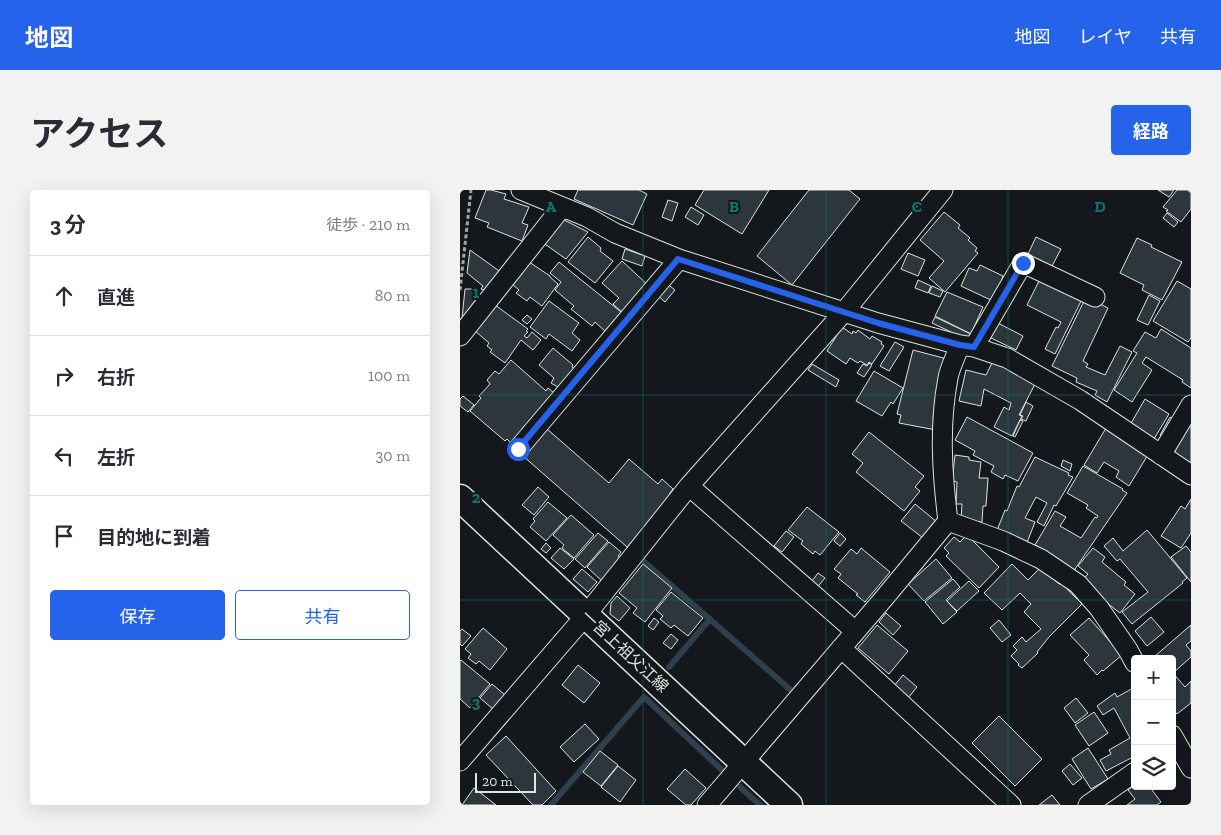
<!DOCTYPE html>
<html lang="ja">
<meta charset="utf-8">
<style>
body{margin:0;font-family:"Zilla Slab","Noto Sans JP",serif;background:#f2f2f3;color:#2b2b33}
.controls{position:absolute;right:15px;bottom:15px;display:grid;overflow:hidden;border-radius:5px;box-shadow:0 5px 20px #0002}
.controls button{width:45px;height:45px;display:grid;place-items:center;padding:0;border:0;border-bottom:1px solid #e1e1e2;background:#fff;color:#2b2b33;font:25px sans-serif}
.scale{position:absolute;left:15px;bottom:12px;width:61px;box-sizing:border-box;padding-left:5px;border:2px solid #d8e6dc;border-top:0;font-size:14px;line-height:18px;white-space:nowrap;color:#d8e6dc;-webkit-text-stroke:4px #14181c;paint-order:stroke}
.stop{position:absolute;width:15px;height:15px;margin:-11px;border:4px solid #2563eb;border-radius:50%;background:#fff}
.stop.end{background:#2563eb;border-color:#fff;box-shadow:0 1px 5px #0008}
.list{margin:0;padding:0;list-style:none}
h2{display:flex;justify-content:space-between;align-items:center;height:65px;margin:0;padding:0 20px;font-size:21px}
h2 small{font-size:16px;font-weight:400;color:#7c7c81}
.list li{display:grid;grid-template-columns:32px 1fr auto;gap:15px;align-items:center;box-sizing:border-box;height:80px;padding:0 20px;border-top:1px solid #e1e1e2}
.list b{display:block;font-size:19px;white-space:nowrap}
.list em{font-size:16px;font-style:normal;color:#7c7c81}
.actions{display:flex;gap:10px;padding:15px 20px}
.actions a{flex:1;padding:11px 0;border:1px solid #2563eb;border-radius:5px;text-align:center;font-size:18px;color:#2563eb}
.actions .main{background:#2563eb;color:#fff}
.icon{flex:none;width:28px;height:28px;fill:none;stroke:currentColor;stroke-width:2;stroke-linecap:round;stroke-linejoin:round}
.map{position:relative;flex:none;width:731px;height:615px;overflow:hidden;border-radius:5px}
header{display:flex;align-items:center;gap:30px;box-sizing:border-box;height:70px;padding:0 25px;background:#2563eb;color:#fff}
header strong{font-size:24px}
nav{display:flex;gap:28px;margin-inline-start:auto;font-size:18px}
.intro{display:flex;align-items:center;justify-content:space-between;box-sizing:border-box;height:120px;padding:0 30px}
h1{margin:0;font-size:35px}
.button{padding:12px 22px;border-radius:5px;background:#2563eb;color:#fff;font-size:18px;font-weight:700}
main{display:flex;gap:30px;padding:0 30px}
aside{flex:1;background:#fff;border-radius:5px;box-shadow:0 5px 20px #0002}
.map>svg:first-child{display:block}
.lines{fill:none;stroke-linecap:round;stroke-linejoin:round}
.stream{stroke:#2f3f4d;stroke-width:6}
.building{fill:#2c363c;stroke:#d8e6dc}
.minor-casing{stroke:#d8e6dc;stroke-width:21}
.secondary-casing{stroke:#d8e6dc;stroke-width:29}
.path{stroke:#9da8a2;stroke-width:3;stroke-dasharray:4 2.5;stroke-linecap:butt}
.minor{stroke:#14181c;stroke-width:19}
.secondary{stroke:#14181c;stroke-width:26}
.route{stroke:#2563eb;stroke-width:6}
.grid{fill:none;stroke:#0f766e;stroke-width:1;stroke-opacity:0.55}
.labels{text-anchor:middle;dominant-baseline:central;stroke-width:4;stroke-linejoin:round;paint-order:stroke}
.street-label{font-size:16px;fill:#d8e6dc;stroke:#14181c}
.grid-label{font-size:16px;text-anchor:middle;font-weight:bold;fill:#0f766e;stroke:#14181c;stroke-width:4;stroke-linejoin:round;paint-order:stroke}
</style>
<header>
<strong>地図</strong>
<nav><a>地図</a><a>レイヤ</a><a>共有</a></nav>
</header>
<div class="intro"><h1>アクセス</h1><a class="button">経路</a></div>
<main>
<aside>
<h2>3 分<small>徒歩 · 210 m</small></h2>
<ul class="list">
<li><svg class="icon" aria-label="ahead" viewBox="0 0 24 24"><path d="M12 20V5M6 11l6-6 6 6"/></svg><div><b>直進</b></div><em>80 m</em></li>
<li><svg class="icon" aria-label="right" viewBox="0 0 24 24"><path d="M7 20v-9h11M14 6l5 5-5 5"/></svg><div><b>右折</b></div><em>100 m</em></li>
<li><svg class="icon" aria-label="left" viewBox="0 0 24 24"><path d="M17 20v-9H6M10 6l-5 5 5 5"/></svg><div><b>左折</b></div><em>30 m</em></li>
<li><svg class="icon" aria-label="arrive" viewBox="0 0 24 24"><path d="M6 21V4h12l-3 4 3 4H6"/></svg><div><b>目的地に到着</b></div></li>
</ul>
<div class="actions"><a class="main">保存</a><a>共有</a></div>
</aside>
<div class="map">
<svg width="731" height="615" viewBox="0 0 731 615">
<rect width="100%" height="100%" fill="#14181c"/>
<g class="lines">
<path class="stream" d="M181 369 333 502 338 496
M209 477 250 429
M280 597 300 615
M91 615 184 507 262 580"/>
</g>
<path class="building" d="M26 0H31L46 4 44 9 69 17 62 33 68 35 62 51 27 37 29 33 15 28Z
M118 0H179L187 4 173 35 114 9Z
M244 0H309L282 44 235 15Z
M349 0H389L400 9 332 95 297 66Z
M698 0H714L709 7Z
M717 0H727L731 3V19L721 32 706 21 708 20 703 17Z
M208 10 218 13 212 31 202 27Z
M231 17 244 25 238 35 225 27Z
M484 22 500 35 498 38 510 48 508 50 517 58 515 61 518 63 485 102 469 88 484 71 460 50Z
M707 23 718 32 714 37 703 28Z
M100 28 128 42 106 69 82 52Z
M128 47 141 58 140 61 153 71 135 93 108 72Z
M576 47 601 59 592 76 568 64Z
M677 48 692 55 691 57 722 72 702 110 682 100 684 95 660 83Z
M165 59 185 66 182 76 162 69Z
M10 60 42 83 29 102 21 99 23 96 7 83Z
M448 63 465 70 458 86 441 79Z
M162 71 189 96 163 123 153 114 159 108 142 93Z
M69 72 90 86V87L98 94 82 116 70 107 67 111 56 103 59 100 52 94Z
M99 72 161 122 145 141 135 132 132 136 111 119 114 116 95 100 101 92 90 83Z
M520 75 543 86 541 92 543 94 535 112 501 96 509 78 517 81Z
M581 87 623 107 595 164 585 159 596 137 598 138 601 132 567 115Z
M458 90 471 96 468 103 455 98Z
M717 91 731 99V148L728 152 693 131Z
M206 93 215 100 205 112 196 104Z
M472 96 483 101 480 107 469 103Z
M5 99H17L15 120 1 138Z
M487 102 523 117 511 144 475 126Z
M689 105 700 111 688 135 677 130Z
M626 107 648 118 623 171 628 174 626 177 645 185 660 156 672 162 647 212 635 205 637 201 616 192 617 188 592 176Z
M89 111 119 133 112 143 120 150 112 161 89 144 86 149 70 137Z
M35 115 68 139 66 141 68 142 64 146 67 148 72 142 81 150 73 160 61 150 45 173 30 162 32 160 27 156 29 153 14 140Z
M67 125 72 129 67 134 62 130Z
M475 127 511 144 508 150 472 133Z
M536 132 563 146 556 160 529 147Z
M382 137 392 144 393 141 396 143 398 140 410 149 412 146 422 152 421 154 424 156 412 174 409 172 407 175 400 171 398 173 390 168 386 174 367 161Z
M701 139 731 158V198L722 192 723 190 686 167 682 173 692 180 672 212 654 200 677 163 673 161 685 142 696 148Z
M435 152 444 157 429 181 420 176Z
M93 158 113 175 112 177 115 179 101 199 91 193 94 188 79 175Z
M453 160 487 169 473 227 478 228 476 240 439 233 441 225 437 224Z
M51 170 86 201 88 198 94 203 51 253 47 249 45 251 10 221 21 208 19 206 30 194 27 190 35 181 39 184Z
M533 171 575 194 559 225 562 226 552 246 534 237 544 217 549 220 551 213 524 199 521 216 499 211 506 180 526 185Z
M409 173 412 175 404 187 397 183 403 174 407 176Z
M352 174 379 190 376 197 348 180Z
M414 181 443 198 433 214 431 212 422 226 396 211Z
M3 206 14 215 8 222 0 216V209Z
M685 209 709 224 694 249 670 235Z
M566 212 573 216 566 231 561 229 563 226 560 225Z
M507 227 573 263 558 291 545 285 543 289 531 282 534 276 513 265 515 261 495 250Z
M710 227 715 230 705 248 700 245Z
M560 230 563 231 555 247 553 246Z
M731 230V274L713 265Z
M646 238 689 263 669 296 656 287 659 281 644 272 637 283 624 275Z
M87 239 149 293 169 269 198 294 202 289 213 299 209 304 212 306 167 357 63 266Z
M409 242 464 286 455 297 460 301 444 321 396 282 403 273 392 264Z
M495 265 509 267V270L521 272 519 288H528L526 316H523L522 332 501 330 502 314H496L497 292 492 291Z
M575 267 609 283 608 285 613 287 596 316 594 315 584 336 577 332 587 313 576 307 565 328 575 332 566 355 536 343 545 320 547 321 557 296 559 297Z
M603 270 612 274 610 281 601 276Z
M623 276 663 299 662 300 667 303 613 382 586 361 575 355 595 321 606 327 600 336 621 348 635 327 637 328 638 326 626 318 628 315 607 303Z
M78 297 89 307 74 325 62 315Z
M731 309V343L721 358 701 346 721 316 725 319Z
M88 312 107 328 86 351 70 337 75 331 73 329Z
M455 314 477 332 463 348 441 331Z
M347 317 379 342 360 365 355 361 353 364 341 354 343 351 328 340Z
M111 325 134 345 114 368 102 358 104 355 93 345Z
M687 340 727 388 722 392 723 393 672 434 662 422 688 402 660 369 657 371 644 356 653 348 663 361Z
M326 341 334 347 322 362 314 356Z
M138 343 148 351 125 378 115 369Z
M380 343 386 349 380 356 374 351Z
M507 345 539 377 519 398 486 366 489 363 484 358 494 347 500 352Z
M149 352 161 362 158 366 161 369 142 391 127 377Z
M86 353 91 358 86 363 81 359Z
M726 356 731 362V392L711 367Z
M100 358 114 369 104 379 91 368Z
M401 358 430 382 405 412 396 405 398 404 378 388 381 384 374 379 391 359 397 364Z
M633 358 645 367 642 372 666 392 664 395 675 404 660 423 647 413V412L622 391 628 384 618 376Z
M476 369 492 388 464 411 448 394Z
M183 374 212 398 185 432 173 423 177 418 159 403Z
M552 374 568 390 581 377 599 394 601 393 622 414 589 447 577 462 578 463 562 478 558 475 559 474 551 466 557 460 553 456 562 447 566 452 581 439 564 422 571 414 560 403 542 420 524 403Z
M122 379 137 392 128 402 113 389Z
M358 383 365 388 355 400 349 395Z
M493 389 500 397 486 410 497 422 483 434 465 412Z
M509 391 519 401 497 421 487 411Z
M211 402 243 428 228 446 214 435 211 438 200 429 203 426 196 420Z
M157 406 170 418 159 431 150 424 151 413Z
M426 423 441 436 433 445 419 432Z
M691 427 704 442 687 456 675 441Z
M194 428 199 432 193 440 188 436Z
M629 428 662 465 643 481 642 480 637 485 624 470 629 465 610 445Z
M539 430 551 445 542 452 530 438Z
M417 435 448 461 429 484 398 458Z
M731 435V451L726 455 731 461V467L713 483 725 497 731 491V513L717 524 712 518V469H698L695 466Z
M23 438 47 459 30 480 19 471 16 474 8 468 11 464 5 459Z
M2 439 11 446 2 456 0 454V441Z
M211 444 218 450 211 459 203 453Z
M1 470 30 494 10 518 0 509V471Z
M118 475 140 493 124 513 102 495Z
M443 485 457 497 448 508 434 496Z
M32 494 45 505 33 519 20 508Z
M675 497V563L671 565 673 567 646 581 640 570 651 564 649 560 670 548 654 518 643 525 637 516 655 503 657 507Z
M616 508 628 523 615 533 604 518Z
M634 522 648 543 629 556 615 535Z
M539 526 582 569 555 596 512 553Z
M125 534 139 549 114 572 100 557Z
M46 546 96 601 82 615H73L26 565Z
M628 558 648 589 631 599 612 569Z
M140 561 158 575 141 596 123 582Z
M610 574 622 588 613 595 602 581Z
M158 576 176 590 160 612 141 597Z
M225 579 246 598 231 615H226L207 599Z
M675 595V596H689L701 612 697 615H667L675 609 668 600Z
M14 598 36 615H2Z
M592 605 600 615H579Z"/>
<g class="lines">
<defs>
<path id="minor" d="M61 0 127 27 155 43 219 69 418 133 500 155C496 166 490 177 488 188 479 235 482 283 488 331L425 407 247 615
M0 146 102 17
M500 155 514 157 547 168 620 210 731 285
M514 157 563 73 635 107
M58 259 219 69
M701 265 731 215
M229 296 395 441
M488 331 543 351 581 369 618 394 639 418 668 460 675 473
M381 458 551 615
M712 545 731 578
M0 571 126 425 229 296 384 122 483 0
M628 615 675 582"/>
<path id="secondary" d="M0 308 329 615"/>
</defs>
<use href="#minor" class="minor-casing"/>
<use href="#secondary" class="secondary-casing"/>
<path class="path" d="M0 100 11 0"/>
<use href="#minor" class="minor"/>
<use href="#secondary" class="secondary"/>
</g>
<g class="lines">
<path class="route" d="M58 259 218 69 418 133 500 155 514 157 563 73"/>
</g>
<path class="grid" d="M183 0V615M366 0V615M548 0V615M0 205H731M0 410H731"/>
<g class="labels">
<g class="street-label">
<text transform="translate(165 461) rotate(43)">一宮上祖父江線</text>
</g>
</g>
<g class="grid-label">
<text x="91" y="22">A</text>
<text x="274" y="22">B</text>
<text x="457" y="22">C</text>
<text x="640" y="22">D</text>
<text x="16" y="108">1</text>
<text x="16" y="313">2</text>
<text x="16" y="518">3</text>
</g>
</svg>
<div class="controls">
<button>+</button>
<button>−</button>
<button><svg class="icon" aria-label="layers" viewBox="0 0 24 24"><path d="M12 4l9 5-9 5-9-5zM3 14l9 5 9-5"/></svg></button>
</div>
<div class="scale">20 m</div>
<div class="stop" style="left:58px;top:259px"></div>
<div class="stop end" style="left:563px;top:73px"></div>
</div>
</main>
